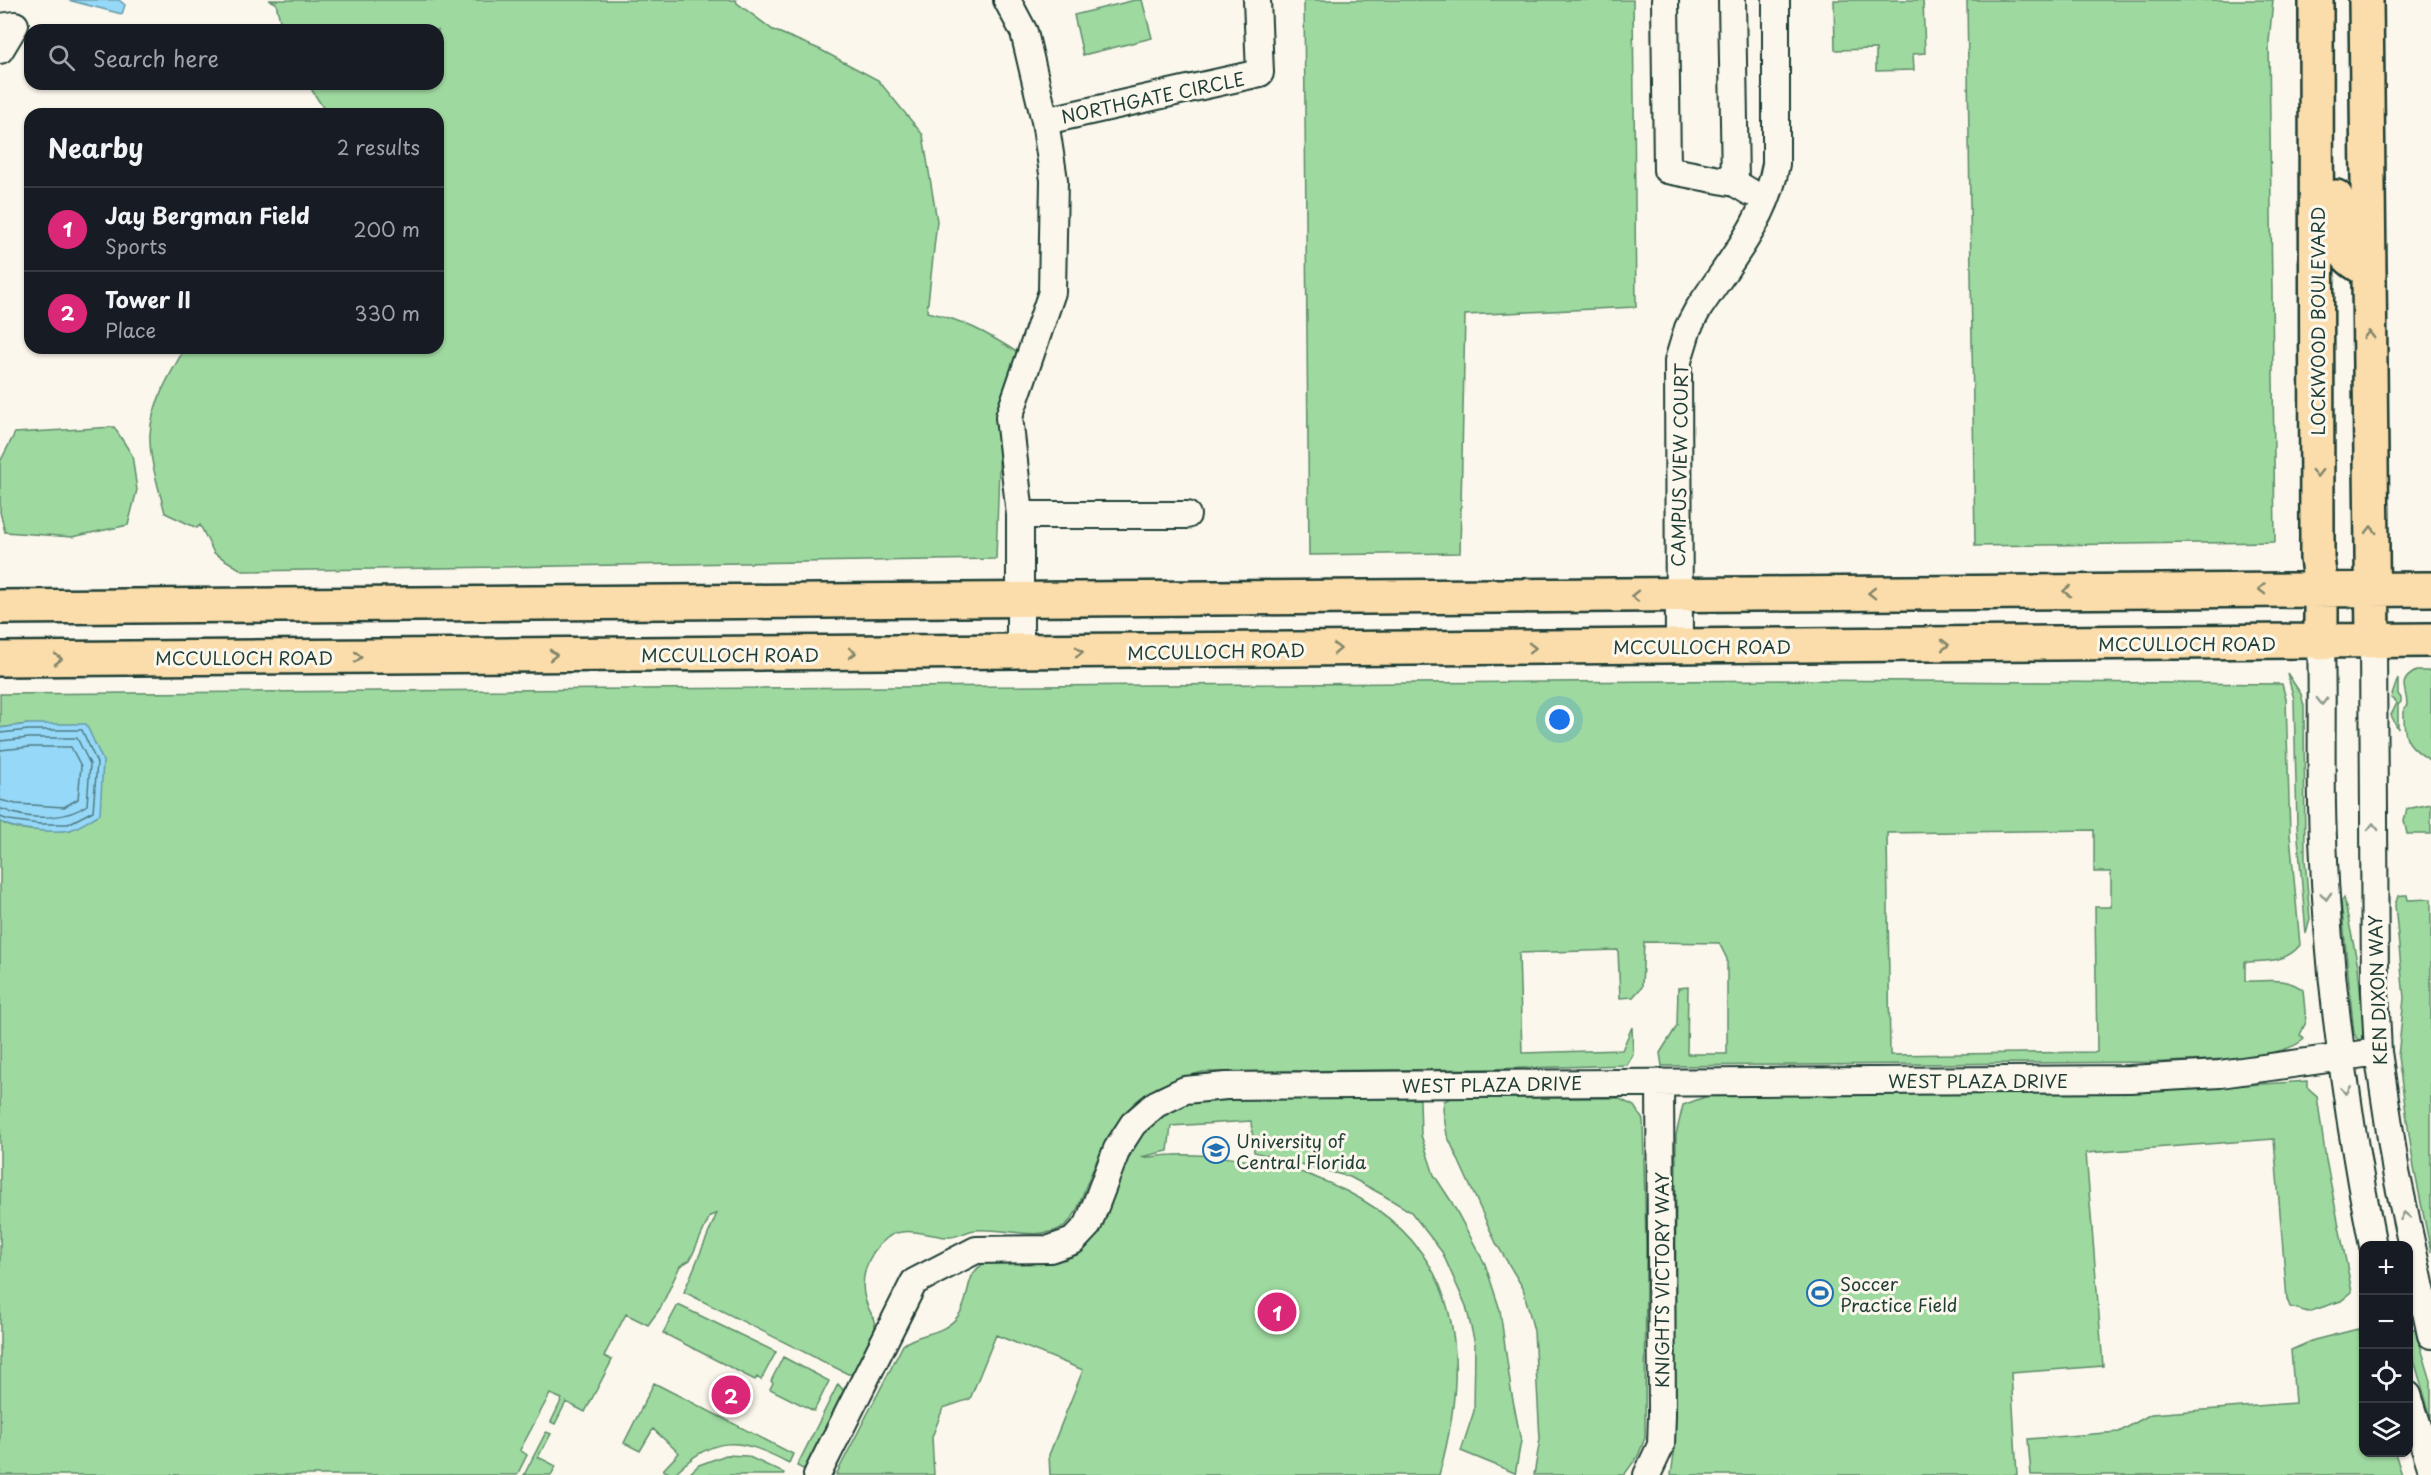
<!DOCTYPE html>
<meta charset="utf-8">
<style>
body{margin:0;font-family:"Playpen Sans",sans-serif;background:#20242c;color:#f1f3f6}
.controls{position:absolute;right:18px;bottom:18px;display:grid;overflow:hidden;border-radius:12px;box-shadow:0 2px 4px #0004}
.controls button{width:54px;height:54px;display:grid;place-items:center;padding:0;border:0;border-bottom:2px solid #363941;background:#171b24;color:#f1f3f6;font:30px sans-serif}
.you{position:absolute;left:1560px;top:720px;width:21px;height:21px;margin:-15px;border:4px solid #fff;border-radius:50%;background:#1a73e8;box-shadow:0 0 0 9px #1a73e833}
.badge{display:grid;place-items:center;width:39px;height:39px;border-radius:50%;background:#db2777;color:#fff;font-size:20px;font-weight:700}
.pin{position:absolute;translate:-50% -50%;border:3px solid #fff;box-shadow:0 2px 6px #0006}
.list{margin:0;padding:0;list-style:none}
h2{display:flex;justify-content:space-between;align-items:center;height:78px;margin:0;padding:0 24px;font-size:26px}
h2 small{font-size:20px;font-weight:400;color:#9ea1a6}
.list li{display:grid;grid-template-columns:39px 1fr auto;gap:18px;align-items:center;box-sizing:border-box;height:84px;padding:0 24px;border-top:2px solid #363941}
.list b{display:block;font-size:22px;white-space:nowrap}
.list p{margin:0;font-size:20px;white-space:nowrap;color:#9ea1a6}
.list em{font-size:20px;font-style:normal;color:#9ea1a6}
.icon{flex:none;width:33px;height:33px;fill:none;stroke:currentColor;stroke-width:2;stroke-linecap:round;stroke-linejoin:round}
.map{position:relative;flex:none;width:2431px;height:1475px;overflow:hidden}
.search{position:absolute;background:#171b24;box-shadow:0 2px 4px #0004;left:24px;top:24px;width:420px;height:66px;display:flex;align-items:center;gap:15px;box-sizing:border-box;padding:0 21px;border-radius:18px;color:#9ea1a6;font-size:22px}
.panel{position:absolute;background:#171b24;box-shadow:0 2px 4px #0004;left:24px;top:108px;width:420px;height:246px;border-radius:18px}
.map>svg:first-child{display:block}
.green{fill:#9ed99f;stroke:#5e8b6a;stroke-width:1.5;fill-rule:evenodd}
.water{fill:#96d8f8;stroke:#669aaa;stroke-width:1.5}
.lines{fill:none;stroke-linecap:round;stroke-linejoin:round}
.shore{stroke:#4f7b82;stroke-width:1.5}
.minor-casing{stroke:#1f3d34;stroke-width:30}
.major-casing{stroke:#1f3d34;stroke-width:38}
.minor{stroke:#fbf7ec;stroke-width:26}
.major{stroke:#fbddab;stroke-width:33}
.oneway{stroke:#82856a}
.oneway2{stroke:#8d9a90}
.labels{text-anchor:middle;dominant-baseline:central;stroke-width:6;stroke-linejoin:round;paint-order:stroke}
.street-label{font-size:18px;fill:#1f3d34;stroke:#fbf7ec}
.poi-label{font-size:18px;fill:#1f3d34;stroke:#fbf7ec;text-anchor:start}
</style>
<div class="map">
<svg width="2431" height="1475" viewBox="0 0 2431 1475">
<rect width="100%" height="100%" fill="#fbf7ec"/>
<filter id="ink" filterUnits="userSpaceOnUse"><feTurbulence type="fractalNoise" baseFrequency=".0167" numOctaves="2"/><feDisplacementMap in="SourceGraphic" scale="12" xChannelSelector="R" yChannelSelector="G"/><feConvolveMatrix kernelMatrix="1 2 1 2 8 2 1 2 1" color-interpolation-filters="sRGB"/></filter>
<g filter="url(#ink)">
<path class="green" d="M269 0H736L737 3 773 30 819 49 878 80 923 135 937 221 927 312C961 319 989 334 1018 353L1000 437 996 559 243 571 214 553 200 525 197 528 165 513C159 488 149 461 150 434 152 403 170 374 185 348H438V114H327L308 84H438V30H282L276 3Z
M1135 0H1142L1152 38 1083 55 1074 15Z
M1304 0H1633L1636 307 1465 315 1460 553 1309 555Z
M1834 0H1923L1925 53 1913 54 1914 70 1876 71V49L1835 50Z
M1967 0H2273L2269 42 2275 542 1975 546Z
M114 427 132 455 137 490 128 525 72 537 5 532 0 512V462L15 433Z
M2416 671H2431V761C2404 744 2404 738 2404 708L2407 705C2407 688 2396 682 2416 671Z
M2287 673 2301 694 2304 706 2305 859 2310 919 2306 934 2297 825 2294 699Z
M2398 678V694L2401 698V702L2398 705V729L2391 715 2397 703 2391 698Z
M1799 680 2282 684 2286 699 2290 835 2300 945C2286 963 2265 961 2245 962V981C2266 982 2285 976 2303 990L2306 1022 2300 1035 2304 1039C2281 1061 2195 1060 2161 1062L1662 1066 1660 1053 1677 1026 1678 988 1688 987 1687 1054H1727V959L1719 943 1644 942 1642 987 1633 997 1620 998 1618 950 1519 953 1522 1053 1622 1050 1632 1027 1633 1055 1627 1065 1487 1069 1203 1072C1130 1088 1113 1120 1086 1186 1080 1201 1077 1219 1061 1228 1038 1241 1000 1227 975 1230 966 1231 959 1237 949 1237 931 1237 904 1224 887 1238 866 1254 857 1283 868 1307 871 1314 876 1321 875 1329 873 1340 858 1362 853 1374H848L684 1292 717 1213 710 1216 690 1260 680 1266 661 1307 648 1325 626 1314 604 1356 612 1360 585 1412 566 1402 555 1424 551 1422 562 1399 550 1394 520 1450 527 1455 517 1475H0V821C14 833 52 830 70 830L28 724 0 728V694ZM2094 830V872H2111V907H2095L2097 1052 1890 1055 1887 833Z
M2431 804V834H2407L2404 820 2407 809Z
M2404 895H2407L2408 900 2431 899V1252L2414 1168 2398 1057 2404 998 2395 905 2398 896Z
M2344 898 2358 966 2364 1033 2363 1039 2359 1040 2354 1034 2341 901Z
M2308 1081V1088L2317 1096 2326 1160 2352 1292 2341 1301 2308 1312 2290 1307 2287 1299 2274 1139 2086 1153 2103 1366 2011 1373 2017 1475H1671L1675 1447 1676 1135 1683 1105 1710 1095C1910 1089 2109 1096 2308 1081Z
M1249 1097 1420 1099 1421 1135 1434 1175 1451 1201 1485 1264 1500 1310 1511 1390 1521 1441 1515 1475V1473L1461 1451 1474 1411 1475 1344 1466 1306 1442 1252 1411 1212 1383 1195 1350 1177 1254 1152 1251 1121 1171 1126 1168 1151 1141 1157C1152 1158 1162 1155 1173 1155 1204 1153 1252 1160 1282 1167 1304 1172 1326 1181 1346 1191 1464 1250 1471 1360 1439 1475H1050L1049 1455 1083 1370 996 1335 970 1399 943 1408 932 1437 934 1475H836L903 1345C919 1332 943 1336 958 1316 971 1300 964 1276 982 1265 1009 1248 1052 1279 1087 1247 1096 1239 1102 1219 1107 1207 1130 1160 1136 1115 1195 1100 1211 1096 1232 1098 1249 1097Z
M1451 1098H1618L1634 1106 1643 1120 1646 1246 1645 1438 1638 1456 1624 1475H1534L1540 1439 1534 1331 1523 1288 1496 1243 1447 1135 1443 1110 1444 1101Z
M678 1305 776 1352 761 1380 757 1377 755 1380 663 1333Z
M2410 1328 2416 1331 2431 1381V1418L2409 1343Z
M2358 1329 2363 1350 2364 1452 2395 1453 2402 1475H2031L2028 1439 2119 1432 2151 1414 2295 1403 2291 1350 2314 1340Z
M783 1357 829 1381 814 1411 770 1389 773 1383 771 1381Z
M654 1383 793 1454 789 1463C739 1437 715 1434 673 1475L663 1470 679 1453 653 1429 640 1451 624 1443Z
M838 1384 845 1392 805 1470 797 1466Z
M546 1432 551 1434 538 1457 556 1466 551 1475H524Z
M726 1455 747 1456 784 1473 783 1475H688L699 1465Z"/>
<path class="water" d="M68 0H119L125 5 122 14Z
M28 724H86L103 761 100 814C91 819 80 827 70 830 55 833 10 830 0 821V728Z"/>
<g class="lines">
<path class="shore" d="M0 733 29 730H82L97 763 93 811 68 824H39L9 820 0 817
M0 741 29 738H77L90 764 87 805C68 819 36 820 13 813 8 812 6 809 0 809
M0 750 30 747H71L81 766 78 799 64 807 16 804 0 800"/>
<defs>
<path id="minor" d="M1007 0 1024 32 1045 121 1260 73 1257 0
M1665 0 1667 170 1735 183
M1732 0 1735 183 1750 192
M0 27 15 25 0 50
M1020 515H1187
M2373 641 2375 991 2378 1052 2396 1172 2431 1335
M2321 643C2323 708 2320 773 2323 839 2328 975 2346 1112 2373 1246
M1679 646 1678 361 1688 328 1697 311C1727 265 1767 219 1776 164V0
M1020 652V515L1009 417 1052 292 1054 180 1045 121
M2408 1395 2431 1467
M817 1475 914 1282 976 1250 1050 1249 1073 1241 1088 1225 1117 1149 1133 1124 1156 1104 1185 1090 1226 1086 2130 1079 2220 1074 2378 1052
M1647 1475 1661 1445 1662 1414 1660 1082"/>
<path id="major" d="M2316 0 2317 558 2321 589V643
M2366 0 2373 641
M2336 197C2337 232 2332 255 2369 270
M0 607 2431 589
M0 659 2431 640"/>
</defs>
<use href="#minor" class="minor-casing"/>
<use href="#major" class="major-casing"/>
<use href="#minor" class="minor"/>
<use href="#major" class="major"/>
</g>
<defs><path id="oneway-chevron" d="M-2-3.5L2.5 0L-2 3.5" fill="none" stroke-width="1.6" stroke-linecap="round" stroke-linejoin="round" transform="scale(1.5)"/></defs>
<g class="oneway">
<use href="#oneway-chevron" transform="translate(2369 335) rotate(-90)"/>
<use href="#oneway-chevron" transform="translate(2317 473) rotate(90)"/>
<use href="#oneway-chevron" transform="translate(2371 530) rotate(-90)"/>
<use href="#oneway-chevron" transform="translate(2262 589) rotate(179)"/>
<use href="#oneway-chevron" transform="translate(2067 591) rotate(179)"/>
<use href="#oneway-chevron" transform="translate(1872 593) rotate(179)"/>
<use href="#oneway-chevron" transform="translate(1635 596) rotate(180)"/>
<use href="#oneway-chevron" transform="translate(1945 645)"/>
<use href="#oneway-chevron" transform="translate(1532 648) rotate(-1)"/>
<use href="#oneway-chevron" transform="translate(1337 649) rotate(-1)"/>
<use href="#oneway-chevron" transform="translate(1079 652) rotate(-1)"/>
<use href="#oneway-chevron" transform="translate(852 653)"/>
<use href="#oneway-chevron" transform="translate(553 655)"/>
<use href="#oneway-chevron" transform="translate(358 657)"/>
<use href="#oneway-chevron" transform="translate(58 659)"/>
</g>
<g class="oneway2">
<use href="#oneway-chevron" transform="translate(2322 701) rotate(90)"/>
<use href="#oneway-chevron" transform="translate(2373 827) rotate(-90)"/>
<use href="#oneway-chevron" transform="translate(2326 896) rotate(87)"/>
<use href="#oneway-chevron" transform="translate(2346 1090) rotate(82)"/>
<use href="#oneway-chevron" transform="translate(2405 1216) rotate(-102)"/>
</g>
</g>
<defs>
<symbol id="university-ring" viewBox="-11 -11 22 22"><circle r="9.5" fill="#fbf7ec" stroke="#1f6fb2" stroke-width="1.5"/><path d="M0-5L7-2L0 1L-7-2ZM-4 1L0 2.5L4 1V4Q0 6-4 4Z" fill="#1f6fb2"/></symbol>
<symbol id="stadium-ring" viewBox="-11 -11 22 22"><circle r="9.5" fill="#fbf7ec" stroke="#1f6fb2" stroke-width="1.5"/><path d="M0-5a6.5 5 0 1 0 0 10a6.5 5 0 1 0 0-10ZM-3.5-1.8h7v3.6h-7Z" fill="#1f6fb2"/></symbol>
</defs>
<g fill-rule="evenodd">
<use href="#university-ring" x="1201" y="1135" width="30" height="30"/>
<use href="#stadium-ring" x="1805" y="1278" width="30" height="30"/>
</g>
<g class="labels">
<g class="street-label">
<text transform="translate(1153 97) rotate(-12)">NORTHGATE CIRCLE</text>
<text transform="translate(2317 321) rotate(-90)">LOCKWOOD BOULEVARD</text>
<text transform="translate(1679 465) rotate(-89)">CAMPUS VIEW COURT</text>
<text x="2187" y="643">MCCULLOCH ROAD</text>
<text x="1702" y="646">MCCULLOCH ROAD</text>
<text transform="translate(1216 651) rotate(-1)">MCCULLOCH ROAD</text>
<text x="730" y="654">MCCULLOCH ROAD</text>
<text x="244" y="657">MCCULLOCH ROAD</text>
<text transform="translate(2377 990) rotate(-92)">KEN DIXON WAY</text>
<text x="1978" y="1080">WEST PLAZA DRIVE</text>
<text transform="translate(1492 1084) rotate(-1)">WEST PLAZA DRIVE</text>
<text transform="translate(1661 1280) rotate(-90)">KNIGHTS VICTORY WAY</text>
</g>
<g class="poi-label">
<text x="1236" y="1140">University of<tspan x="1236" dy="21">Central Florida</tspan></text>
<text x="1840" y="1283">Soccer<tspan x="1840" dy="21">Practice Field</tspan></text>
</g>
</g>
</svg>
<div class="controls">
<button>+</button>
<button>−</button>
<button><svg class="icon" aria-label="locate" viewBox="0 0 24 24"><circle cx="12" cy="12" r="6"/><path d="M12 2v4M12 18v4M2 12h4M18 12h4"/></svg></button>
<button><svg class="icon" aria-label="layers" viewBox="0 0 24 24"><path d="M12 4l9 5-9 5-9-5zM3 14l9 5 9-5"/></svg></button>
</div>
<div class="you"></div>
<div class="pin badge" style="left:1277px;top:1312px">1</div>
<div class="pin badge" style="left:731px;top:1395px">2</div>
<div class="search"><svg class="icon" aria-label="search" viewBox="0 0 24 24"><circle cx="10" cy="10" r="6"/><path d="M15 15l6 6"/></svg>Search here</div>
<section class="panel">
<h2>Nearby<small>2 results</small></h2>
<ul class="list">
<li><span class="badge">1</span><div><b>Jay Bergman Field</b><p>Sports</p></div><em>200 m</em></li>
<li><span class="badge">2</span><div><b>Tower II</b><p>Place</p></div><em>330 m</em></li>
</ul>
</section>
</div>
